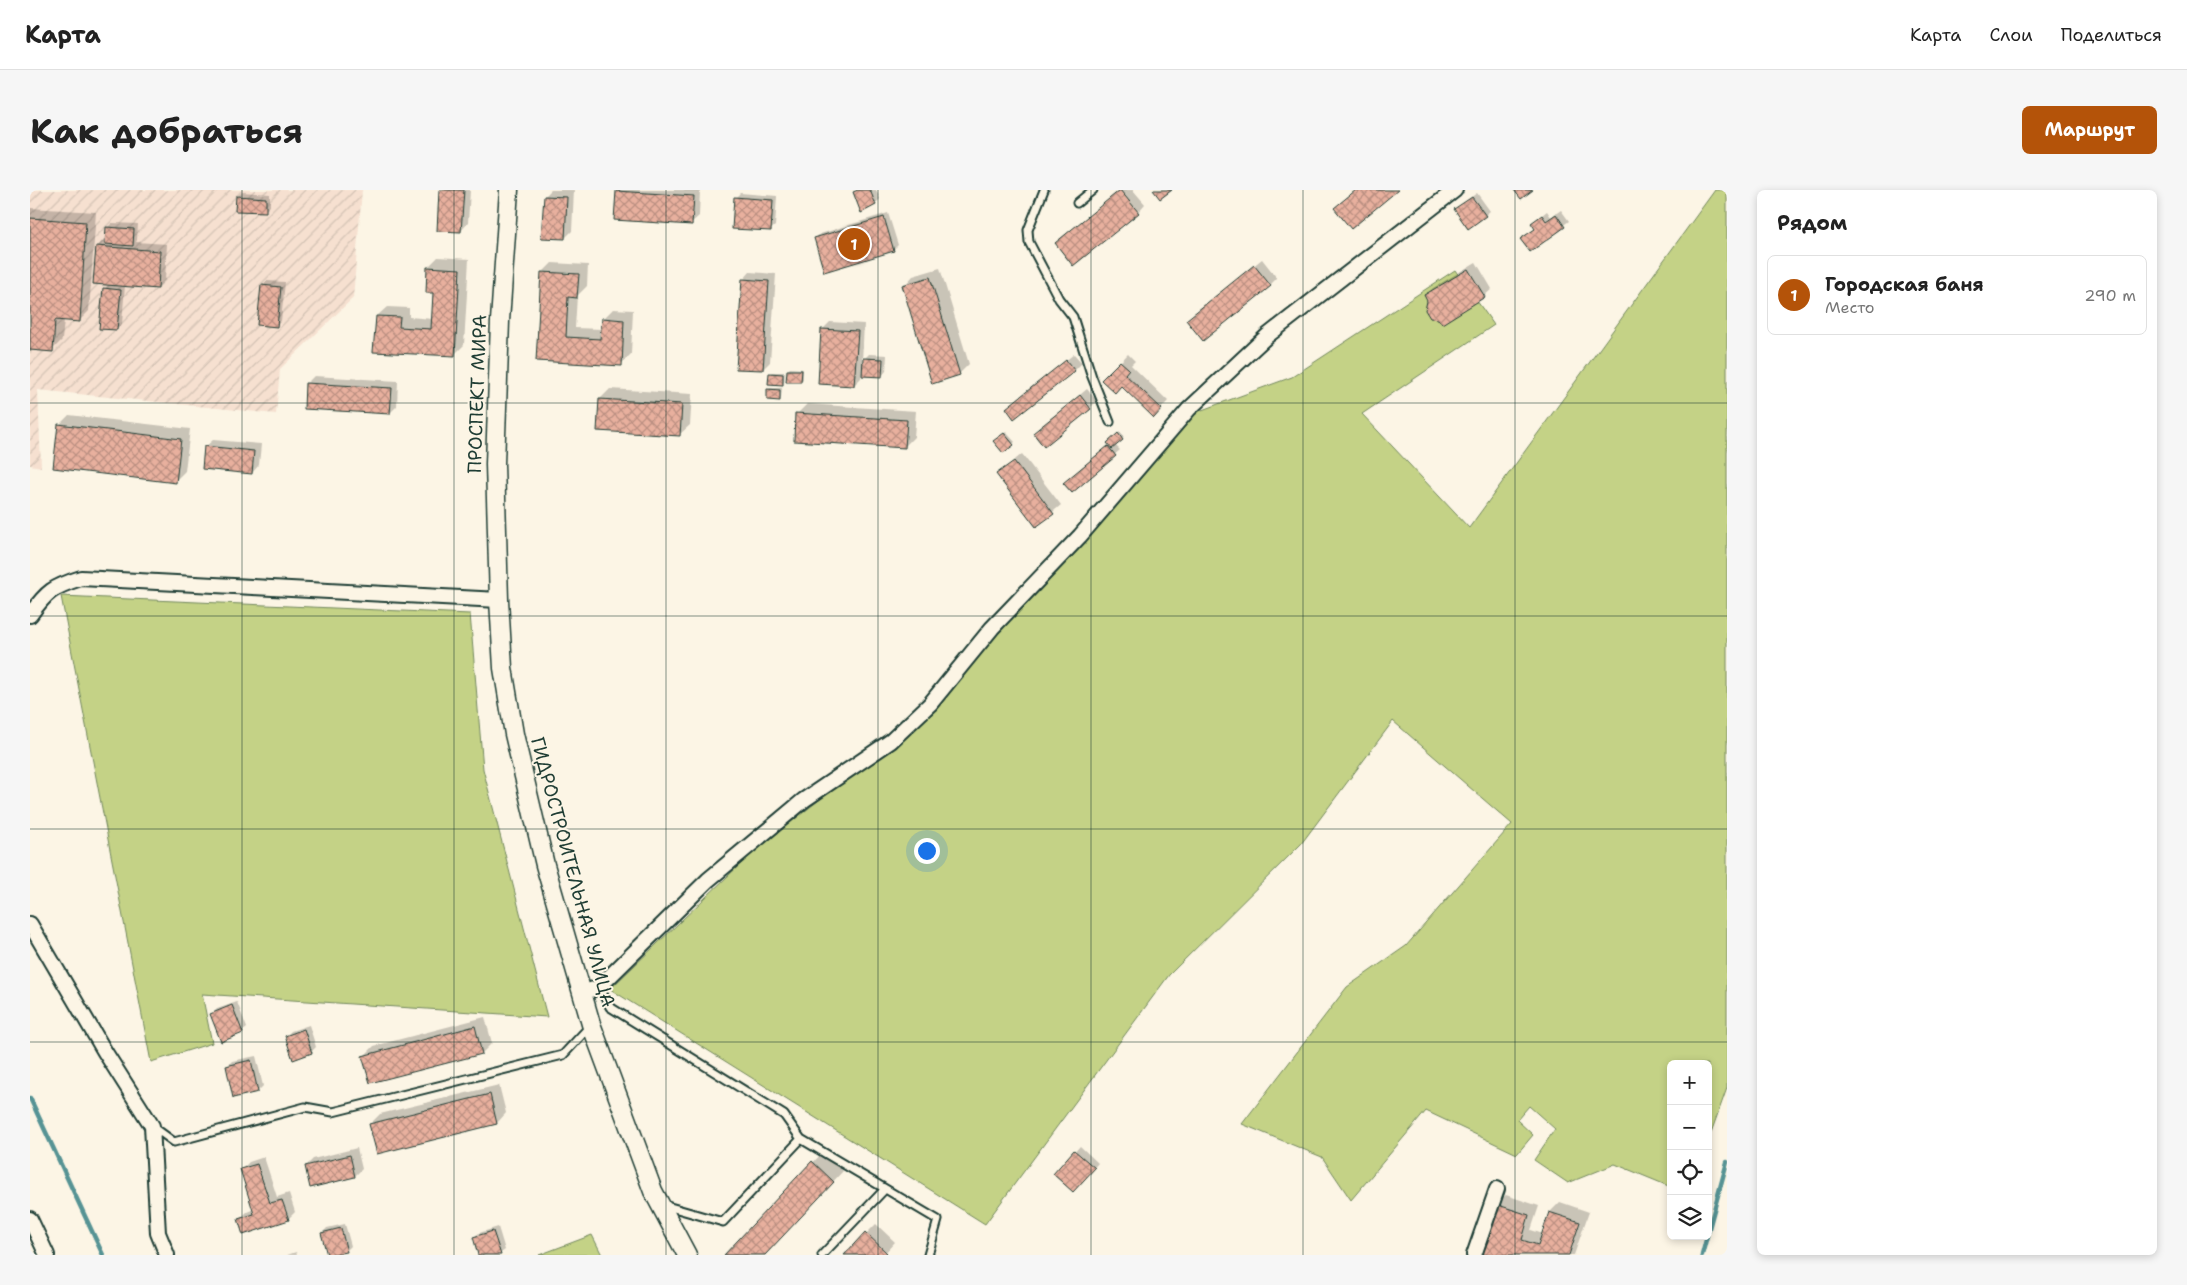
<!DOCTYPE html>
<html lang="ru">
<meta charset="utf-8">
<style>
body{margin:0;font-family:"Shantell Sans",sans-serif;background:#f6f6f6;color:#222}
.controls{position:absolute;right:15px;bottom:15px;display:grid;overflow:hidden;border-radius:8px;box-shadow:0 2px 8px #0003}
.controls button{width:45px;height:45px;display:grid;place-items:center;padding:0;border:0;border-bottom:1px solid #e0e0e0;background:#fff;color:#222;font:25px sans-serif}
.you{position:absolute;left:896px;top:660px;width:18px;height:18px;margin:-12px;border:4px solid #fff;border-radius:50%;background:#1a73e8;box-shadow:0 0 0 8px #1a73e833}
.badge{display:grid;place-items:center;width:32px;height:32px;border-radius:50%;background:#b45309;color:#fff;font-size:16px;font-weight:700}
.pin{position:absolute;translate:-50% -50%;border:2px solid #fff;box-shadow:0 1px 5px #0006}
.list{margin:0;padding:0;list-style:none}
h2{display:flex;justify-content:space-between;align-items:center;height:65px;margin:0;padding:0 20px;font-size:21px}
h2 small{font-size:16px;font-weight:400;color:#767676}
.list li{display:grid;grid-template-columns:32px 1fr auto;gap:15px;align-items:center;box-sizing:border-box;height:80px;margin:0 10px 10px;padding:0 10px;border:1px solid #e0e0e0;border-radius:8px}
.list b{display:block;font-size:19px;white-space:nowrap}
.list p{margin:0;font-size:16px;white-space:nowrap;color:#767676}
.list em{font-size:16px;font-style:normal;color:#767676}
.icon{flex:none;width:28px;height:28px;fill:none;stroke:currentColor;stroke-width:2;stroke-linecap:round;stroke-linejoin:round}
.map{position:relative;flex:none;width:1697px;height:1065px;overflow:hidden;border-radius:8px}
header{display:flex;align-items:center;gap:30px;box-sizing:border-box;height:70px;padding:0 25px;background:#fff;border-bottom:1px solid #e0e0e0}
header strong{font-size:24px}
nav{display:flex;gap:28px;margin-inline-start:auto;font-size:18px}
.intro{display:flex;align-items:center;justify-content:space-between;box-sizing:border-box;height:120px;padding:0 30px}
h1{margin:0;font-size:35px}
.button{padding:12px 22px;border-radius:8px;background:#b45309;color:#fff;font-size:18px;font-weight:700}
main{display:flex;gap:30px;padding:0 30px}
aside{flex:1;background:#fff;border-radius:8px;box-shadow:0 2px 8px #0003}
.map>svg:first-child{display:block}
.industrial{fill:url(#industrial-furrows)}
.garden{fill:#c4d286;stroke:#72885d}
.shadow{fill:#0003}
.lines{fill:none;stroke-linecap:round;stroke-linejoin:round}
.stream{stroke:#579394;stroke-width:4.5}
.building{fill:url(#building-cross-hatch);stroke:#1f3d34}
.service-casing{stroke:#1f3d34;stroke-width:11}
.minor-casing{stroke:#1f3d34;stroke-width:18}
.tertiary-casing{stroke:#1f3d34;stroke-width:21}
.service{stroke:#fcf5e5;stroke-width:7}
.minor{stroke:#fcf5e5;stroke-width:14}
.tertiary{stroke:#fcf5e5;stroke-width:18}
.grid{fill:none;stroke:#1f3d34;stroke-width:1;stroke-opacity:0.55}
.labels{text-anchor:middle;dominant-baseline:central;stroke-width:4;stroke-linejoin:round;paint-order:stroke}
.street-label{font-size:19px;fill:#1f3d34;stroke:#fcf5e5}
</style>
<header>
<strong>Карта</strong>
<nav><a>Карта</a><a>Слои</a><a>Поделиться</a></nav>
</header>
<div class="intro"><h1>Как добраться</h1><a class="button">Маршрут</a></div>
<main>
<div class="map">
<svg width="1697" height="1065" viewBox="0 0 1697 1065">
<defs>
<pattern id="industrial-furrows" width="10" height="10" patternUnits="userSpaceOnUse" patternTransform="scale(1.25)"><rect width="10" height="10" fill="#f6e0d0"/><path d="M-1 1l2-2M0 10L10 0M9 11l2-2" fill="none" stroke="#d2c1b3"/></pattern>
<pattern id="building-cross-hatch" width="8" height="8" patternUnits="userSpaceOnUse" patternTransform="scale(1.25)"><rect width="8" height="8" fill="#e8b09e"/><path d="M0 0l8 8M0 8l8-8" fill="none" stroke="#bb9082"/></pattern>
</defs>
<rect width="100%" height="100%" fill="#fcf5e5"/>
<filter id="ink" filterUnits="userSpaceOnUse"><feTurbulence type="fractalNoise" baseFrequency=".02" numOctaves="2"/><feDisplacementMap in="SourceGraphic" scale="10" xChannelSelector="R" yChannelSelector="G"/><feConvolveMatrix kernelMatrix="1 2 1 2 8 2 1 2 1" color-interpolation-filters="sRGB"/></filter>
<g filter="url(#ink)">
<path class="industrial" d="M0 0H332L323 108 250 179 246 224 8 200 11 277 0 275Z"/>
<path class="garden" d="M1685 0H1697V898L1678 951V874H1641V997L1585 974 1538 993 1504 970 1525 939 1499 916 1487 930 1503 945 1487 964 1396 921 1321 1010 1292 967 1212 934 1317 797 1376 756 1482 634 1363 531 1271 654 1139 785 955 1034 580 799 723 662 891 530 1161 224 1262 187 1425 80 1464 135 1332 224 1439 338Z
M31 406 440 424 453 579 517 827 172 804 182 853 121 872Z
M562 1045 572 1065H509Z"/>
<path class="shadow" d="M410 0H440L438 33 431 41Z
M521 0H544L542 41 535 48 515 6Z
M589 0H670L669 26 661 33 587 2Z
M827 0H846L850 9 845 14 825 3Z
M1090 0H1103L1115 14 1108 22 1026 53Z
M212 2 240 4V16L235 21 207 7Z
M710 3 747 6 745 36 740 40 705 8Z
M1447 3 1460 21 1455 25 1430 15Z
M0 18 66 22 59 121 49 131 34 130 32 150 22 160 0 159Z
M1531 20 1539 31 1500 60 1492 49 1506 38 1502 33 1517 21 1521 27Z
M858 23 868 55 863 60 785 48 790 44Z
M82 33 108 34 107 50 106 52 137 54 135 90 127 98 95 95 92 134 87 139 74 99 79 94 67 57 74 49H77V38Z
M408 67 439 69 434 155 424 165 347 126 357 117 379 118V127L403 129 405 102 398 77Z
M1232 69 1247 88 1240 95 1165 123Z
M1446 72 1462 99 1454 106 1412 132 1396 105 1403 98Z
M522 73 558 75 557 96 547 106 545 138 572 139 573 129 583 119 603 120 601 164 591 174 507 170 512 83Z
M910 78 939 174 929 184 874 96 883 86Z
M720 82 746 84 740 172 733 179 713 90Z
M237 91 255 92 251 131 246 136 232 95Z
M800 132 834 134 832 171 839 164 857 165 856 181 852 186 831 185V188L824 195 792 140Z
M1044 164 1052 173 1044 181 977 218Z
M1098 164 1105 171 1101 175 1138 211 1124 226 1092 194 1073 190Z
M760 178 773 179V189L771 191 758 180Z
M742 182H755L754 192 752 194 740 184Z
M284 186 368 191 367 216 360 223 276 194Z
M740 198H752L751 208 750 210 738 200Z
M580 199 662 204 660 235 650 244 570 209Z
M1057 199 1067 211 1060 218 1005 243Z
M777 214 886 221 884 247 874 257 767 224Z
M39 225 160 239 155 281 145 291 29 235Z
M976 242 985 252 973 262 965 251Z
M1090 242 1094 247 1085 255 1090 260 1042 301 1040 288 1080 255 1078 253Z
M183 250 231 254 229 275 222 283 175 257Z
M992 264 1031 315 1007 335 968 284Z
M207 812 217 838 212 842 182 824 187 819Z
M455 827 462 853 452 863 334 866 344 856Z
M279 835 286 857 281 862 256 846 261 841Z
M226 866 233 896 228 901 204 906 197 876 202 871Z
M469 895 476 923 467 933 340 934 350 924Z
M1050 956 1068 973 1048 996 1025 984Z
M327 958 332 979 325 986 276 976 283 969Z
M793 962 813 981 734 1065H696Z
M234 967 247 1007 259 1003 265 1022 258 1029H209L217 1022 224 1019 212 979 219 972Z
M1476 1005 1509 1016 1501 1040 1513 1044 1520 1022 1530 1012 1559 1022 1544 1065H1449L1466 1014Z
M315 1034 321 1056 316 1061 298 1065 292 1043 297 1038Z
M846 1034 865 1052 853 1065H815Z
M468 1037 475 1060 468 1065H449L444 1047 449 1043Z
M266 1062 267 1065H257Z"/>
<g class="lines">
<path class="stream" d="M0 908 73 1065
M1678 1042 1697 972
M1672 1065 1677 1046"/>
</g>
<path class="building" d="M409 0H434L431 42 407 41Z
M828 0H840L846 15 831 23 823 2Z
M1090 0 1109 23 1043 76 1025 53Z
M1123 0H1142L1130 9Z
M1326 0H1368L1321 39 1304 18Z
M1484 0H1503L1491 9Z
M586 1 664 6 662 35 584 30Z
M206 6 236 8V22L205 21Z
M514 6 537 7 535 49 511 48Z
M704 7 743 10 741 41 702 39Z
M1442 7 1456 26 1438 39 1424 19Z
M1526 24 1535 37 1500 62 1490 49 1505 39 1501 33 1512 25 1516 31Z
M854 27 864 61 794 82 784 48Z
M0 28 56 32 50 132 25 130 23 162 0 160Z
M76 37 104 39 103 56 75 54Z
M66 56 130 61 128 99 63 94Z
M1224 75 1241 96 1173 151 1156 130Z
M397 77 430 79 425 166 343 162 346 126 370 127 369 137 401 139 403 103H396Z
M1438 79 1455 107 1412 134 1408 129 1400 128 1395 120 1397 111 1394 105Z
M511 82 549 84 547 108 538 107 536 147 570 149 572 128 594 130 592 176 506 171Z
M900 87 930 185 902 194 872 95Z
M712 89 739 91 733 180 706 179Z
M231 95 251 97 247 137 227 135Z
M73 98 91 100 87 140 69 139Z
M791 139 828 141 824 196 788 194Z
M833 168 853 169 852 187 832 186Z
M1036 170 1045 181 984 229 976 218Z
M1090 171 1099 179 1095 184 1132 219 1124 228 1091 196 1085 203 1071 190Z
M757 180H772L771 192H756Z
M739 183 753 184V195L738 194Z
M275 193 362 198 360 224 274 219Z
M737 199 750 200V211L737 210Z
M1050 205 1061 219 1014 257 1003 243Z
M569 209 652 214 650 246 567 241Z
M765 223 877 230 875 258 764 251Z
M28 234 151 249 146 293 23 278Z
M974 243 984 255 973 263 963 251Z
M1088 243 1093 250 1082 259 1077 253Z
M174 256 224 261 222 284 172 279Z
M1078 256 1086 266 1042 303 1033 293Z
M984 271 1024 324 1006 337 966 284Z
M202 815 213 843 191 852 180 824Z
M445 836 452 864 340 893 332 866Z
M274 839 282 863 263 870 255 846Z
M221 870 228 902 203 908 196 876Z
M460 904 467 934 347 964 339 934Z
M1044 960 1065 978 1043 1002 1023 984Z
M320 965 325 987 280 998 275 976Z
M782 971 804 992 735 1065H694Z
M227 974 240 1013 252 1010 259 1030 213 1045 208 1029 224 1024 210 979Z
M1465 1014 1499 1025 1492 1050 1508 1055 1519 1022 1550 1032 1539 1065H1448Z
M311 1038 317 1062 297 1065 291 1043Z
M463 1041 471 1065H448L443 1047Z
M835 1042 857 1063 854 1065H814Z"/>
<g class="lines">
<defs>
<path id="service" d="M1014 0 998 40 999 52 1029 109 1043 127 1062 187 1080 232
M1047 13 1063 0
M569 797 580 817 754 925 771 949 908 1030 898 1065
M122 936 144 952 275 917 303 922 533 865 561 835
M633 1015 693 1032 771 949
M792 1065 855 999"/>
<path id="minor" d="M0 425C17 401 23 397 51 388L469 410
M0 734 75 862 122 936 128 1043 137 1065
M552 803 569 797 678 690 774 610 861 551 900 514 962 438 1050 346 1159 219 1237 146 1425 0
M0 1029 17 1065
M1444 1065 1467 999"/>
<path id="tertiary" d="M479 0 470 131 465 274 469 410 473 478 484 544 515 675 561 834 623 1001 657 1065"/>
</defs>
<use href="#service" class="service-casing"/>
<use href="#minor" class="minor-casing"/>
<use href="#tertiary" class="tertiary-casing"/>
<use href="#service" class="service"/>
<use href="#minor" class="minor"/>
<use href="#tertiary" class="tertiary"/>
</g>
</g>
<path class="grid" d="M212 0V1065M424 0V1065M636 0V1065M848 0V1065M1061 0V1065M1273 0V1065M1485 0V1065M0 213H1697M0 426H1697M0 639H1697M0 852H1697"/>
<g class="labels">
<g class="street-label">
<text transform="translate(447 204) rotate(-88)">ПРОСПЕКТ МИРА</text>
<text transform="translate(543 682) rotate(75)">ГИДРОСТРОИТЕЛЬНАЯ УЛИЦА</text>
</g>
</g>
</svg>
<div class="controls">
<button>+</button>
<button>−</button>
<button><svg class="icon" aria-label="locate" viewBox="0 0 24 24"><circle cx="12" cy="12" r="6"/><path d="M12 2v4M12 18v4M2 12h4M18 12h4"/></svg></button>
<button><svg class="icon" aria-label="layers" viewBox="0 0 24 24"><path d="M12 4l9 5-9 5-9-5zM3 14l9 5 9-5"/></svg></button>
</div>
<div class="you"></div>
<div class="pin badge" style="left:824px;top:54px">1</div>
</div>
<aside>
<h2>Рядом<small></small></h2>
<ul class="list">
<li><span class="badge">1</span><div><b>Городская баня</b><p>Место</p></div><em>290 m</em></li>
</ul>
</aside>
</main>
